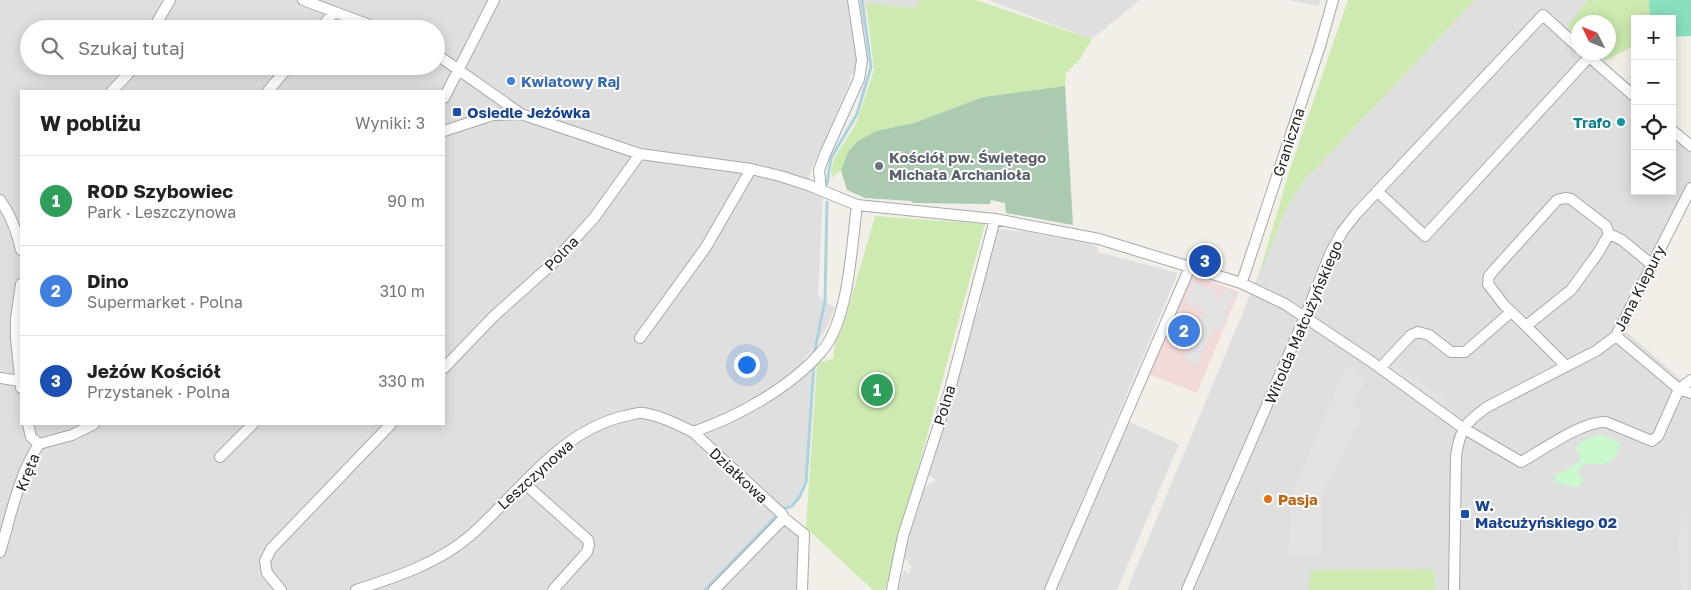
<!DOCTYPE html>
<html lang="pl">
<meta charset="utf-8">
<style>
body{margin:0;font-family:"Golos Text",sans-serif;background:#f2f2f2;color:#222}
.controls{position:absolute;right:15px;top:15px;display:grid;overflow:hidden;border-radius:0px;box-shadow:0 2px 12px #0003}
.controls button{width:45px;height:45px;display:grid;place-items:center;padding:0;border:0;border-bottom:1px solid #e0e0e0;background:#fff;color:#222;font:25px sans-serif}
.compass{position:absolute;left:1571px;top:15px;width:45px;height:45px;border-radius:50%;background:#fff;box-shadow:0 2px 12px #0003;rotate:313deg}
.you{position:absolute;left:746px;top:364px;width:18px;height:18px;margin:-12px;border:4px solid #fff;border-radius:50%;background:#1a73e8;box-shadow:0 0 0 8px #1a73e833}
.badge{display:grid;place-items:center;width:32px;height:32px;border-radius:50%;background:#d40000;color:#fff;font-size:16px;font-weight:700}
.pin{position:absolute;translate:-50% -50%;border:2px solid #fff;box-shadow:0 1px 5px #0006}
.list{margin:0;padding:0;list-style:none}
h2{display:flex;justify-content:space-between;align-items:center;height:65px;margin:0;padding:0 20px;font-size:21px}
h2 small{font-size:16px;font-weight:400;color:#767676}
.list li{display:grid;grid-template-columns:32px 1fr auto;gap:15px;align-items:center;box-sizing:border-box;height:90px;padding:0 20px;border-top:1px solid #e0e0e0}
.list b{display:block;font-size:19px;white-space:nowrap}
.list p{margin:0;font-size:16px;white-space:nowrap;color:#767676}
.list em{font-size:16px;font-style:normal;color:#767676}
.icon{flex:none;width:28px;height:28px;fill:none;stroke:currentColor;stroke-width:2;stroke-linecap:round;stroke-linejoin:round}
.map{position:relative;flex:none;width:1691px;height:590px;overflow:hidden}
.search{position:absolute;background:#fff;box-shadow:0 2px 12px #0003;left:20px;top:20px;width:425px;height:55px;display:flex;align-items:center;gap:12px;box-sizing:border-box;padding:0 18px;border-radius:28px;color:#767676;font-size:19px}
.panel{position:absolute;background:#fff;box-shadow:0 2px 12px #0003;left:20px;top:90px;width:425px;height:335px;border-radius:0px}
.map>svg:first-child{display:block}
.residential{fill:#e0dfdf;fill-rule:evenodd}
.commercial{fill:#f2dad9}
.grass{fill:#cdebb0}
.cemetery{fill:#aacbaf}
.park{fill:#c8facc}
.pitch{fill:#88e0be}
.parking{fill:#e2e2e2}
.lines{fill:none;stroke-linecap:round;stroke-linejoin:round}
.stream{stroke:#aad3df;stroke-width:3}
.street-casing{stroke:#a9a9a9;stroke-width:12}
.street{stroke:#fff;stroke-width:10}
.shop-dot{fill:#3f7fe0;stroke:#fff;stroke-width:2}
.transit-dot{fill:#1a4fb4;stroke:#fff;stroke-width:2}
.culture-dot{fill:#0f9aa8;stroke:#fff;stroke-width:2}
.worship-dot{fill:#6b7280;stroke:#fff;stroke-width:2}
.food-dot{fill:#e8710a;stroke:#fff;stroke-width:2}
.labels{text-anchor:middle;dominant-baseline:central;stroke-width:4;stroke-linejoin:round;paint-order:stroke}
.shop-label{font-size:15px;font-weight:bold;fill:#366cbe;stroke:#fff;text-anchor:start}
.transit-label{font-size:15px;font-weight:bold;fill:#164399;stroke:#fff;text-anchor:start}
.culture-label{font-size:15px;font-weight:bold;fill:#0d838f;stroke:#fff;text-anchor:end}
.street-label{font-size:15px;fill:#222;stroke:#fff}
.worship-label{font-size:15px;font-weight:bold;fill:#5b616d;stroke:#fff;text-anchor:start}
.food-label{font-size:15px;font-weight:bold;fill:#c56008;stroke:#fff;text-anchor:start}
</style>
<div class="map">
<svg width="1691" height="590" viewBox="0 0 1691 590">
<rect width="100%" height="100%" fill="#f2efe9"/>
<path class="residential" d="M0 0H919L916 8 866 3 860 74H852L847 89 809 175 812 193 823 197 818 296 835 308 829 323 812 351 803 359 813 365 807 457 804 481 799 495 790 505 782 508 804 528 805 590H0ZM29 29H436V66H29ZM21 91H444V424H21Z
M988 0H1140L1092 39Z
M1288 0H1320L1319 6Z
M1475 0H1588L1567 27 1578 37V52L1595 53 1635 88V191H1672V122L1691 139V183L1616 323 1691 388V590H1435L1434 569 1312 570 1308 590H1127L1286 209 1303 182Z
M997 229 1022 231 1090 244 1098 247 1097 252 1178 273 1044 590H898L904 570 909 574 912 566 903 557 922 489 936 480 929 475 930 463 949 400 955 399 958 391 953 388 972 316 977 313 981 305 979 300Z
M1127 421 1179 444 1117 590H1057Z"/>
<path class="commercial" d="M1193 274 1239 292 1197 393 1147 374 1188 278Z"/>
<path class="grass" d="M919 0H976L1092 39 1080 59 1066 73 1065 86 983 97 914 123 876 131 848 152 841 170 832 178 831 171 834 158 856 124 874 70 866 3 916 8Z
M1348 0H1475L1303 182 1286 209 1258 278 1289 172Z
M1588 0H1649L1650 19H1635V45L1605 61 1595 53 1608 52V22H1578V37L1567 27Z
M875 216 985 224 885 590H873L806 528 817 365 821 362 833 359 836 338 841 331 848 310Z
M1434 569 1435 590H1308L1311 570Z"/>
<path class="cemetery" d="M1065 86 1073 225 1006 213 1005 203 991 200 990 204 913 203 911 201 865 198 847 190 841 170 848 152 858 141 876 131 914 123 983 97Z"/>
<path class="park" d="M1603 435 1617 441 1620 445 1613 460 1601 464 1584 463 1577 473 1584 479 1578 487 1554 482 1557 473 1563 472 1581 460V457L1576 450 1578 444 1592 437Z"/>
<path class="pitch" d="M1649 0H1691V36L1672 37V19H1650Z"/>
<path class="parking" d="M1193 282 1218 292 1216 298 1222 295 1226 289 1237 293 1224 313 1228 314 1221 330 1214 328 1197 366 1184 360 1204 311 1185 302Z
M1346 366 1365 381 1351 404 1363 414 1321 496V555L1288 557 1291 496Z
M1397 366 1437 394 1448 402 1443 408 1394 372Z
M1687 515 1688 590H1681L1679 541 1681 518Z"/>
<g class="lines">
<path class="stream" d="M827 184 831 158 857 114 871 67 862 0
M815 350 825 300 827 202
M705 590 783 509 792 506 800 496 806 482 814 365"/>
<defs>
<path id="street" d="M303 0 380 29
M153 29 170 0
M320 29 334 12
M1585 53 1635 97
M436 54 521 114
M112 91 128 74 132 66
M268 91 289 66
M444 98 494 0
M1672 130 1691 146
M444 131 493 115 521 114 640 154 751 169 780 176 808 185 857 205 995 219 1099 239 1190 267 1241 283 1285 304 1369 360 1463 428 1521 462C1541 451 1584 420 1606 422L1652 441 1658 436 1679 389 1691 380
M821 190 819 170 825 154 859 79 862 60 853 0
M1377 191 1425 236 1589 57
M0 200C11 215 17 231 21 250
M1241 283 1245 273 1320 46 1333 0
M21 284 16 319V338L21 388
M1526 326 1504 305 1488 284 1489 276 1494 270 1557 200 1565 198 1571 199 1606 226 1609 234
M1616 336 1679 389 1691 393
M640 338 706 247 751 169
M1566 366 1526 326 1571 290 1598 253 1609 234 1622 240 1651 264
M444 368 493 317 551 265 571 243 594 218 640 154
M1380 368 1411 335 1418 332 1429 335 1451 352H1465L1511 312
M0 378 20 381
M28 424 31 437 39 444
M693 432 782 514 784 518 804 534 802 590
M39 444 72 435 94 424
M220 457 253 424
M524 483 588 540 589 545 587 552 553 590
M0 552C11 516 18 476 39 444
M281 590 267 573 265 561 271 549 391 424
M356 590C396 577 439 563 471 535 520 492 559 431 625 416 631 415 638 412 643 413 661 416 677 424 693 432 737 417 790 388 821 352 833 339 840 317 844 300 851 270 853 236 857 205
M714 590 784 518
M892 590 903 536 949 393 995 219
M1050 590 1190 267
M1187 590 1305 317 1330 254 1342 232 1356 214 1543 15 1578 47
M1454 590 1456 456C1460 429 1465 423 1487 407L1596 351 1616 336 1691 188"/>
</defs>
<use href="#street" class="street-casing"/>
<use href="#street" class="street"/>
</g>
<circle class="shop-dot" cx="511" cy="81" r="5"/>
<g class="transit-dot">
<rect x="452" y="107" width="10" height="10" rx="2.5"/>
<rect x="1460" y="509" width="10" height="10" rx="2.5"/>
</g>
<circle class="culture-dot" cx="1621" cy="122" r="5"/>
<circle class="worship-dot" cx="879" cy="166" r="5"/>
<circle class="food-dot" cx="1268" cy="499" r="5"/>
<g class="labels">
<g class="shop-label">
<text x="521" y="81">Kwiatowy Raj</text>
</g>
<g class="transit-label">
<text x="467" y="112">Osiedle Jeżówka</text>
<text x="1475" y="505">W.<tspan x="1475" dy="17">Małcużyńskiego 02</tspan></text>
</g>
<g class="culture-label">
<text x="1611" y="122">Trafo</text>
</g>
<g class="street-label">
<text transform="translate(1288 142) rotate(-72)">Graniczna</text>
<text transform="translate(561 253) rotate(-46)">Polna</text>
<text transform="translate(1639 288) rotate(-63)">Jana Kiepury</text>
<text transform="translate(1303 322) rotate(-67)">Witolda Małcużyńskiego</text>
<text transform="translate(944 405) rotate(-73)">Polna</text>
<text transform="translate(27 472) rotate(-68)">Kręta</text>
<text transform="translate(535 474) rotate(-42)">Leszczynowa</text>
<text transform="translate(739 475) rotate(43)">Działkowa</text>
</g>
<g class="worship-label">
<text x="889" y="157">Kościół pw. Świętego<tspan x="889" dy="17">Michała Archanioła</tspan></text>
</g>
<g class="food-label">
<text x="1278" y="499">Pasja</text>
</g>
</g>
</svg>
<div class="controls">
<button>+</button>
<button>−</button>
<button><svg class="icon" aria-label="locate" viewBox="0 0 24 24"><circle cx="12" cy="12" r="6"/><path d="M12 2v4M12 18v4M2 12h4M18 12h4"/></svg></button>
<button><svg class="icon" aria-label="layers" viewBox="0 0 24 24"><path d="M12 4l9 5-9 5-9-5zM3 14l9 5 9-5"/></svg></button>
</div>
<svg class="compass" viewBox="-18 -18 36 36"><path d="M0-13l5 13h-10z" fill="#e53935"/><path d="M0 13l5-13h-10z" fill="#767676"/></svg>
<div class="you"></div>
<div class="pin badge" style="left:877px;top:390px;background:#2e9e5b">1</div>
<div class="pin badge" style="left:1184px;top:331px;background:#3f7fe0">2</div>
<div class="pin badge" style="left:1205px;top:261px;background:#1a4fb4">3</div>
<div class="search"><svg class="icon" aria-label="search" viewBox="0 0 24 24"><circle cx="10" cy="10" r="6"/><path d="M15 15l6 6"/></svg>Szukaj tutaj</div>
<section class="panel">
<h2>W pobliżu<small>Wyniki: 3</small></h2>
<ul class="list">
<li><span class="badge" style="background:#2e9e5b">1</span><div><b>ROD Szybowiec</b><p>Park · Leszczynowa</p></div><em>90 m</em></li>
<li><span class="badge" style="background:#3f7fe0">2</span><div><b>Dino</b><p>Supermarket · Polna</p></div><em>310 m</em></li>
<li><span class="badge" style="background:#1a4fb4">3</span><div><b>Jeżów Kościół</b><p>Przystanek · Polna</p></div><em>330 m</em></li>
</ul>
</section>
</div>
